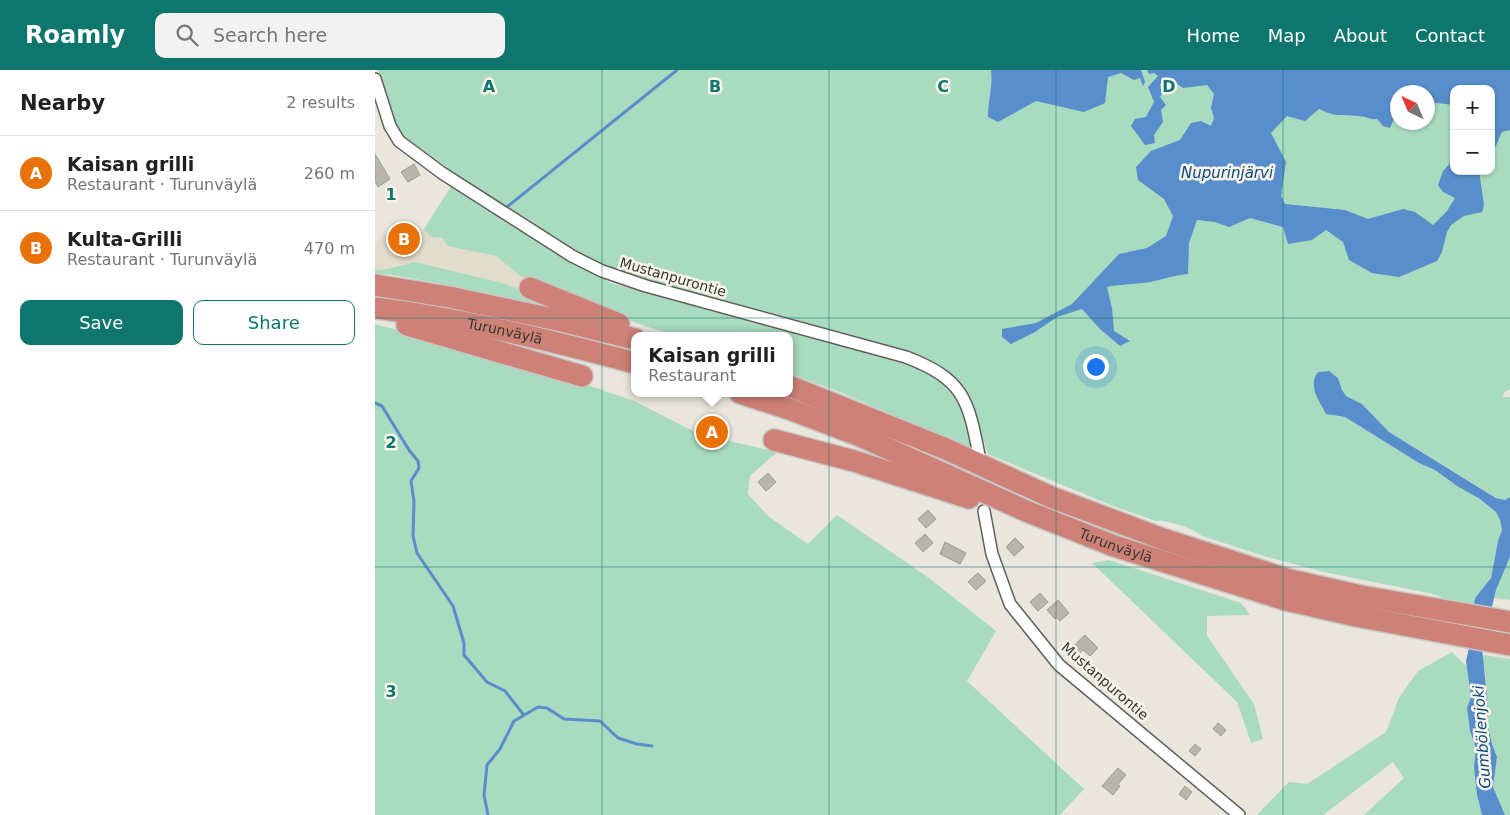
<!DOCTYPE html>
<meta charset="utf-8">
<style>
body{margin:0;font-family:"DejaVu Sans",sans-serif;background:#f2f2f2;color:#202124}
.controls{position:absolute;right:15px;top:15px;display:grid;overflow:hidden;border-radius:10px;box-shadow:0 1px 4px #0004}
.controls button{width:45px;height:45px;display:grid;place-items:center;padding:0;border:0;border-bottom:1px solid #e0e0e0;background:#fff;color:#202124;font:25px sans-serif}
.compass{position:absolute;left:1015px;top:15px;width:45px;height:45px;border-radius:50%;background:#fff;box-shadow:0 1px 4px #0004;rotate:316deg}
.you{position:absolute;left:720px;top:296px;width:18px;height:18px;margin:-12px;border:4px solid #fff;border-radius:50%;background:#1a73e8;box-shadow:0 0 0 8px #1a73e833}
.badge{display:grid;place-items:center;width:32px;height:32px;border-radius:50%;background:#0f766e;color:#fff;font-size:16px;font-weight:700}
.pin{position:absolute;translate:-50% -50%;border:2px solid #fff;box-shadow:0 1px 5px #0006}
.popup{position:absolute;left:256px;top:262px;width:162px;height:65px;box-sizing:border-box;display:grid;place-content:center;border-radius:10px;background:#fff;filter:drop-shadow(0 1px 4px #0005);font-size:16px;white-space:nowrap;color:#757577}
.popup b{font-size:19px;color:#202124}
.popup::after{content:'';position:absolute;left:50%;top:100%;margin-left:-10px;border:10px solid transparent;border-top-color:#fff}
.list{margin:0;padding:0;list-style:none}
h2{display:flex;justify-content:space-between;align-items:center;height:65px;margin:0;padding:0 20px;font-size:21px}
h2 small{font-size:16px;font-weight:400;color:#757577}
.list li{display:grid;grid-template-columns:32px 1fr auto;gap:15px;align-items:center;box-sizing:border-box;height:75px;padding:0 20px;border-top:1px solid #e0e0e0}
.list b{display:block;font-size:19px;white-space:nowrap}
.list p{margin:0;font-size:16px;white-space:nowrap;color:#757577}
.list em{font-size:16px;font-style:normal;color:#757577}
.actions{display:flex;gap:10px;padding:15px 20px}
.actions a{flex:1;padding:11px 0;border:1px solid #0f766e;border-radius:10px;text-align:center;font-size:18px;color:#0f766e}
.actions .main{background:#0f766e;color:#fff}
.icon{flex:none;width:28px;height:28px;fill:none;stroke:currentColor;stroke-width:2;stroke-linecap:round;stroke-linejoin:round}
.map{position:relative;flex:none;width:1135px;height:745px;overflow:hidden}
header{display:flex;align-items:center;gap:30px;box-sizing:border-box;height:70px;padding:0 25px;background:#0f766e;color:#fff}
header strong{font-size:24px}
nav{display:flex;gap:28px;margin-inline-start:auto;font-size:18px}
.search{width:350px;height:45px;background:#f2f2f2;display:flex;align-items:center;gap:12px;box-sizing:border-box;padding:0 18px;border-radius:10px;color:#757577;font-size:19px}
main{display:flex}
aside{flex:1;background:#fff}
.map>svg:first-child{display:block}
.built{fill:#e2dccc}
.green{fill:#a8dbbf;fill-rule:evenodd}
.water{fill:#588ecb}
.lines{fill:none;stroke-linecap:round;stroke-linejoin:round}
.stream{stroke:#588ecb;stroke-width:3}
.building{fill:#b9b5ac;stroke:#9f9c93}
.minor-casing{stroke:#635f57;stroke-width:14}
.motorway-casing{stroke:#c7c6c5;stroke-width:24}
.minor{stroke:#fff;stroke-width:11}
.motorway{stroke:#cd8177;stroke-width:21}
.grid{fill:none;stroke:#0f766e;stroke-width:1;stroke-opacity:0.55}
.labels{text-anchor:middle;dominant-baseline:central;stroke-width:5;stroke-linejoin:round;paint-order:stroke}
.street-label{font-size:14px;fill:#373531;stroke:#f8f4ea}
.water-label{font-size:15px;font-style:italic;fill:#0b477f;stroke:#f8f4ea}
.grid-label{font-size:16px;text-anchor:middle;font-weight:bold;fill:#0f766e;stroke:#f8f4ea;stroke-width:5;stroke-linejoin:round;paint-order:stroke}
</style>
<header>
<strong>Roamly</strong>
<div class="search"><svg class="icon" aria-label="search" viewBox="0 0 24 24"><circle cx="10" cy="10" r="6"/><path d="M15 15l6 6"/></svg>Search here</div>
<nav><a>Home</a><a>Map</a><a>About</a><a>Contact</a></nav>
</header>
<main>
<aside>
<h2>Nearby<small>2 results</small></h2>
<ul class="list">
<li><span class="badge" style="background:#e8710a">A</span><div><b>Kaisan grilli</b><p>Restaurant · Turunväylä</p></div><em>260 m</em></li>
<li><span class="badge" style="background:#e8710a">B</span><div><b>Kulta-Grilli</b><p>Restaurant · Turunväylä</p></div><em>470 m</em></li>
</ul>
<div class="actions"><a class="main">Save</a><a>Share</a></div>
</aside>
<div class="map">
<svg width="1135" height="745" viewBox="0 0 1135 745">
<rect width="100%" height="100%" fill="#eae6dd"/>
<path class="built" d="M49 159 56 167 67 168 74 176 121 186 144 205 158 212 152 223 128 213 40 192 13 199 0 200V173L15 160Z"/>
<path class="green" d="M3 0H1135V319L1129 323 1128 327H1135V427L1130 430 1122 428 1014 362 987 334 971 326 967 320 963 308 954 301H948L959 346 970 347 1044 393 1060 400 1082 416 1105 429 1121 442 1125 450 1127 460 1123 471 1116 508 1100 528V537L1085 534 1058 524 949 502 889 486 827 466C819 458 792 450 781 451L738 436 613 384C601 347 595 319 561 295 551 288 537 284 526 279L245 202 224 194 192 177 44 80 27 66 20 56ZM1079 19H1116V101H1079ZM1022 22H1052V52H1022Z
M77 115 208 198 236 213 500 284C560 302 587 312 597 379L460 320 415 304 414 266H302L267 255 158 212 144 205 121 186 73 176 67 168 56 167 49 159Z
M40 192 128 213 211 247 83 217 13 204 0 206V200L13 199Z
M0 254 166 299 259 331 324 364 349 373 350 370 402 382 375 406 373 424 393 446 433 474 462 445 554 508 621 561 592 611 709 719 685 745H0Z
M1135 487V530L1119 528 1121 520Z
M734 490 866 533 875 545 832 546V566L879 634 888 669 876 673 862 632 717 493Z
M1077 582 1092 597 1096 627 1092 638 1095 661 1101 678 1099 697 1102 725 1107 745H989L1029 708 1018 692 948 745H882L914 712 932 714 1011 662 1024 628 1043 601Z
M1109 585 1135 589V745H1130L1118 717 1122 687 1117 674 1113 656 1111 606 1107 590Z"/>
<path class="water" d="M616 0H766L770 12 768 16 765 8 759 10 746 3 733 7 730 33 709 42 661 31 623 52 613 47C613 29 618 18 616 0Z
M772 0H1135V60L1127 62 1120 78 1116 80V19H1079V35L1053 32 1052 22H1022V42L1015 58 1008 56 1002 49C994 50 991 46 983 46 965 44 962 48 944 39L930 51 912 46 896 63 911 92 906 126 910 134 970 140 993 149 1028 139 1040 142 1058 155 1072 141 1080 128 1068 122 1063 115 1068 101 1079 89V101H1104L1109 135 1107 142 1089 146 1076 155 1072 162 1067 182 1062 191 1024 207 997 203 974 190 968 172 951 160 937 170 913 174 908 157 875 148 854 157 840 152 822 150 814 173 813 204C800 205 788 209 775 212 761 214 746 214 732 217L737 238 739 261 755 271 745 276 724 258 707 239 682 247 660 262 636 274 627 267V259L661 253 697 234 744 184 772 178 791 166 798 146 789 129 763 110 761 97 776 81 805 70 816 53 826 51 836 56 839 48 836 38 839 24 832 15 808 18 794 8 785 14 787 24 785 27 791 35 786 40 788 52 779 65 780 73 770 75 756 56 760 49 771 47 779 32 773 17 783 6 779 3 774 4Z
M954 301 963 308 967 320 971 326 987 334 1014 362 1121 428 1130 430 1135 427V487L1121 520 1107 578 1112 626 1113 656 1117 674 1122 687 1118 717 1130 745H1107L1102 725 1099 697 1101 678 1095 661 1092 638 1096 627 1091 591 1102 542 1099 534 1100 528 1116 508 1123 471 1127 460 1125 450 1121 442 1105 429 1082 416 1060 400 1044 393 970 347 951 344C945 332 932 316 943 302Z"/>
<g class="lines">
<path class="stream" d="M132 137 302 0
M0 333 7 336 34 380 43 391 44 398 36 411 39 431 38 466 42 483 78 536 89 573V585L112 612 130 621 148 644
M113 745 109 725 112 695 125 679 139 651 163 637 172 638 189 649 225 651 243 668 262 674 277 676"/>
</g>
<path class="building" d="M0 84 15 109 3 117 0 111Z
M39 94 45 105 33 112 26 102Z
M40 164V172L18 173V165Z
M326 356 352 364 349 373 324 364Z
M393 403 401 412 391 421 383 412Z
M553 440 561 449 551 458 543 449Z
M550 464 558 473 548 482 540 473Z
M640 468 649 477 639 486 631 477Z
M570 472 591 483 585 494 565 484Z
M603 503 611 511 601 520 593 512Z
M665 523 673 532 663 541 655 532Z
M683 530 694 543 685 551 681 547 680 549 672 540Z
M710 565 723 578 715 586 708 580 702 586 695 579Z
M843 653 851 660 846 666 838 659Z
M820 674 826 679 820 686 814 681Z
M743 698 751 705 743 714 745 716 738 725 727 716Z
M810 716 817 722 811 730 804 724Z"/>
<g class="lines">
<defs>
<path id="minor" d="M0 9 15 56 24 71 67 103 197 186 227 201 271 216 531 287C588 309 593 328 604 385
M609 441 617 484 635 534 684 595 864 745"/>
<g id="motorway">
<path d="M0 215 74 227 187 251 260 269"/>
<path d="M155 218 244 254"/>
<path id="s1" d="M0 238C88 249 174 270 260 293"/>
<path d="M32 255 207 306"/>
<path d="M414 316 571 379 676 427 788 469 915 510 986 526 1135 552"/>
<path id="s2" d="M365 323 414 339 485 366 651 441 739 476 911 530 981 546 1135 575"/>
<path d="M399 370 479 391 594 428"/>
</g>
</defs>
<use href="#minor" class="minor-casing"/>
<use href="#motorway" class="motorway-casing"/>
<use href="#minor" class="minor"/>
<use href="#motorway" class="motorway"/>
</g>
<path class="grid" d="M227 0V745M454 0V745M681 0V745M908 0V745M0 248H1135M0 497H1135"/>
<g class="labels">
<g class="street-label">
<text transform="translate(298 207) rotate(16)">Mustanpurontie</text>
<text stroke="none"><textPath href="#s1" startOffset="132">Turunväylä</textPath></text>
<text stroke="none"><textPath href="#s2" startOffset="406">Turunväylä</textPath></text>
<text transform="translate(730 611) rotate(41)">Mustanpurontie</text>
</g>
<g class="water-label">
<text x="852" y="103">Nupurinjärvi</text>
<text transform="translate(1107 667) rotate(-94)">Gumbölenjoki</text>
</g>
</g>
<g class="grid-label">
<text x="114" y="22">A</text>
<text x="340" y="22">B</text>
<text x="568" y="22">C</text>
<text x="794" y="22">D</text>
<text x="16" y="130">1</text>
<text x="16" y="378">2</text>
<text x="16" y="627">3</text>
</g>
</svg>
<div class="controls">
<button>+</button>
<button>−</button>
</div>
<svg class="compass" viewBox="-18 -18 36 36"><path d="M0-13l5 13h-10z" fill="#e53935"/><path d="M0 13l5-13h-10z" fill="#757577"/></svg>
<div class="you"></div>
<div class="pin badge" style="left:337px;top:362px;background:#e8710a">A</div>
<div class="popup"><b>Kaisan grilli</b>Restaurant</div>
<div class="pin badge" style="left:29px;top:169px;background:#e8710a">B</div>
</div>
</main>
